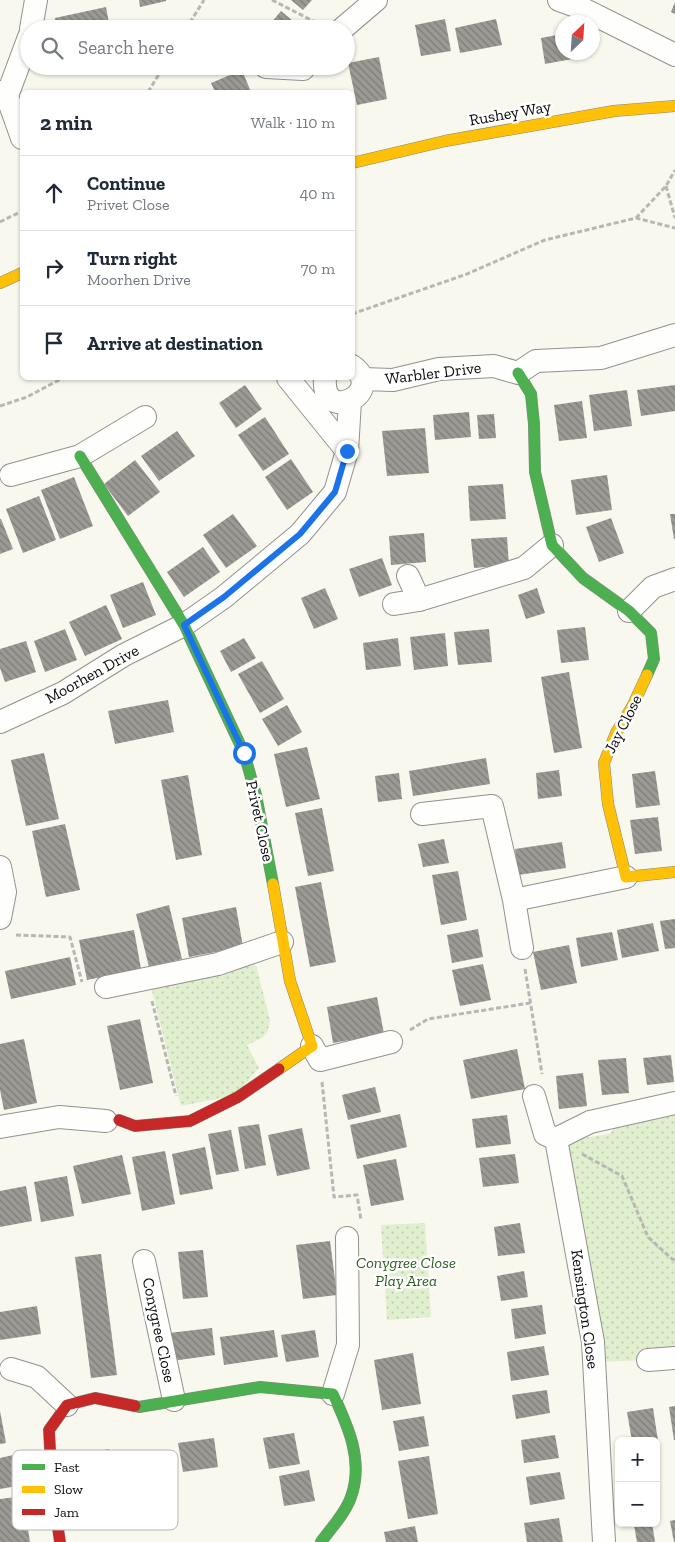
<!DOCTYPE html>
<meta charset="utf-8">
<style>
body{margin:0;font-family:"Zilla Slab",serif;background:#f2f2f3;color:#1f2937}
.controls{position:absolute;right:15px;bottom:15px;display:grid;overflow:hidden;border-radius:8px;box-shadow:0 1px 4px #0004}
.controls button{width:45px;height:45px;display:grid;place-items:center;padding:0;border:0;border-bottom:1px solid #e0e1e3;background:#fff;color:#1f2937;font:25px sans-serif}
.compass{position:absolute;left:555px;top:15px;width:45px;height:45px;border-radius:50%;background:#fff;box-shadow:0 1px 4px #0004;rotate:25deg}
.stop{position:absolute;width:15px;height:15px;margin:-11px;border:4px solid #1a73e8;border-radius:50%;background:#fff}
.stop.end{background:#1a73e8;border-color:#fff;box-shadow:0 1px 5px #0008}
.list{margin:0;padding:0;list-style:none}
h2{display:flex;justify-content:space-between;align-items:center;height:65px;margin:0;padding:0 20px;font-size:21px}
h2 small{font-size:16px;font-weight:400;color:#747a83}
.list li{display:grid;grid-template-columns:32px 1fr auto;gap:15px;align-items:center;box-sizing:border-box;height:75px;padding:0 20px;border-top:1px solid #e0e1e3}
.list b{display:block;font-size:19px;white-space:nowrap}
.list p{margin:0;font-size:16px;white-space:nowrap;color:#747a83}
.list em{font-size:16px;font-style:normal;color:#747a83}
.icon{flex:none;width:28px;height:28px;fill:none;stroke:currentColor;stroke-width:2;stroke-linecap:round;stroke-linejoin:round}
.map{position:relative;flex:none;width:675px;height:1542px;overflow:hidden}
.search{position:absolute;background:#fff;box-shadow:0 1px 4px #0004;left:20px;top:20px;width:335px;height:55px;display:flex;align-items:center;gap:12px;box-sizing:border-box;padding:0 18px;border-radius:28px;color:#747a83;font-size:19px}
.panel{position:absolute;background:#fff;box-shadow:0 1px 4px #0004;left:20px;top:90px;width:335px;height:290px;border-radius:8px}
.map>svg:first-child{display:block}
.park{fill:url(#park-dots)}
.building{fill:url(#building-back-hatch)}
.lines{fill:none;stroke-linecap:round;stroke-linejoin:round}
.street-casing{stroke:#92918d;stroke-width:24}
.fast-casing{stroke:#888883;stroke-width:12}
.slow-casing{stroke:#888883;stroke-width:12}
.jam-casing{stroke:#888883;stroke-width:12}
.path{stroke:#b7b7b5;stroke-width:3;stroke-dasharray:5 2.5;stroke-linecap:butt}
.street{stroke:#fefefc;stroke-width:22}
.fast{stroke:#4caf50;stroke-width:11}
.slow{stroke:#ffc107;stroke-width:11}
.jam{stroke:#c62828;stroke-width:11}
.route{stroke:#1a73e8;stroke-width:6}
.labels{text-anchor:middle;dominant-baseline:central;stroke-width:5;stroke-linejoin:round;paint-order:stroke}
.street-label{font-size:16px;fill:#0a0a0a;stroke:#fff}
.park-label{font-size:16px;font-style:italic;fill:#295f1e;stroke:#fff}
.key{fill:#fff;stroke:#b6b6b6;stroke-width:1}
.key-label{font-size:14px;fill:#0a0a0a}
</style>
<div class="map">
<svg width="675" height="1542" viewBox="0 0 675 1542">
<defs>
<pattern id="park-dots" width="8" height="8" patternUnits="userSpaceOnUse" patternTransform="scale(1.25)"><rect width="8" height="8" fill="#e0efce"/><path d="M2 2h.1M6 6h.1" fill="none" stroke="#bfccb0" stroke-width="1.8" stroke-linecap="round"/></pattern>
<pattern id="building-back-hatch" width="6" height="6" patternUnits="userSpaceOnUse" patternTransform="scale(1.25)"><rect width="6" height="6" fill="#9c9a94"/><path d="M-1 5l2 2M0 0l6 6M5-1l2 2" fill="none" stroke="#7d7c77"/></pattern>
</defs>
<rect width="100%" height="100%" fill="#f9f8ee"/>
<path class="park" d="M256 965 270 1020 268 1031 262 1038 247 1045 259 1068 236 1095 181 1106 151 987Z
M675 1112V1359L594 1362 563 1147 584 1138 609 1134 620 1122Z
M425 1223 431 1317 387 1320 381 1225Z"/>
<path class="building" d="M139 0H166V1L140 7Z
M291 0H312L303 10Z
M675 2V14L671 12Z
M106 7 110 29H57L55 18Z
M281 11 300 27 299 29H266Z
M445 19 451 51 421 56 415 25Z
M496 19 502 45 460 53 455 28Z
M562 34V52H571L572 59 545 64 541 38Z
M379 57 387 99 357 105 348 63Z
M242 70 251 92H215L211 83Z
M245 385 262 409 236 428 219 403Z
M675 385V411L641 416 637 390Z
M627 390 632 426 594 431 589 395Z
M582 401 587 438 559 441 554 405Z
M469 412 471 437 435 440 433 415Z
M494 414 496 438 479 439 477 415Z
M265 417 289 454 263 471 238 435Z
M425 428 429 473 387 476 382 431Z
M177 431 195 456 159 481 141 456Z
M291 459 313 492 287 510 265 477Z
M135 460 160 492 128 516 104 484Z
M607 475 612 510 576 515 571 480Z
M74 477 93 526 60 539 41 490Z
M503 484 506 519 470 521 468 486Z
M39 496 56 540 23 553 6 509Z
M233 514 257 546 226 568 203 535Z
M670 514H675V539H674Z
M611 518 624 553 599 562 586 527Z
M0 519H1L13 549 0 554Z
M424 533 426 562 391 565 389 536Z
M507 537 509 565 474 568 471 539Z
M203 547 220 572 184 597 167 572Z
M382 558 392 585 359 597 349 569Z
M143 582 156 615 123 628 110 595Z
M325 588 338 619 314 629 301 598Z
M537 588 545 613 526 619 518 595Z
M106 605 122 639 85 656 69 622Z
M585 627 589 660 561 663 557 630Z
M65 629 77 660 45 672 34 641Z
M489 629 492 662 458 665 454 632Z
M445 633 448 666 414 670 410 637Z
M244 638 256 658 231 672 220 651Z
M398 638 401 666 366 670 363 643Z
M26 641 36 672 5 682 0 668V649Z
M262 661 284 699 260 713 238 674Z
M569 672 582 748 554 753 541 677Z
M168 700 174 732 115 744 108 711Z
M287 705 302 732 278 746 262 719Z
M307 747 320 799 286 807 274 754Z
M44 753 59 819 26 826 11 760Z
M486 758 490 784 413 796 409 771Z
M559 770 562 796 538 799 536 773Z
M655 771 660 805 636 808 632 774Z
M399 773 402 799 378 802 375 776Z
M188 775 202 855 176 860 161 780Z
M322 808 334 871 308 876 295 813Z
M658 817 662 851 635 854 630 820Z
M65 824 80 890 46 897 32 831Z
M444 839 449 863 423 867 418 844Z
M562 842 566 868 518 875 515 849Z
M458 871 467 920 441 925 432 875Z
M321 882 336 962 310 967 295 887Z
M169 905 182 959 149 967 136 914Z
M236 907 243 947 189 957 182 918Z
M675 919V948L665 949 660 921Z
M653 923 659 951 622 958 617 930Z
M478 929 483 957 452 963 447 935Z
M134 930 141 969 87 980 79 940Z
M612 932 618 960 581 967 576 938Z
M569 945 577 983 541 990 533 952Z
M70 957 76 985 11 999 5 971Z
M483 964 491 1000 460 1006 452 970Z
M377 997 384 1034 333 1043 327 1007Z
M140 1019 153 1083 120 1090 107 1026Z
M24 1039 37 1103 4 1110 0 1090V1044Z
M517 1049 525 1089 471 1099 463 1060Z
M671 1055 674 1082 647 1085 643 1058Z
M626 1058 629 1093 602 1095 598 1060Z
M583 1073 587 1106 559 1109 556 1076Z
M375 1087 381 1112 348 1120 342 1095Z
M400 1114 407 1147 357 1159 350 1125Z
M507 1115 511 1144 476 1148 472 1119Z
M259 1124 266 1165 245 1169 238 1127Z
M302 1128 310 1169 277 1176 268 1135Z
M231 1130 239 1171 216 1175 208 1134Z
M205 1147 213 1189 180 1195 172 1154Z
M165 1151 175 1204 142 1211 132 1157Z
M515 1154 519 1183 483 1187 479 1158Z
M122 1155 131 1194 82 1204 73 1166Z
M396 1159 404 1200 371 1206 363 1165Z
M67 1176 74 1216 41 1222 34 1182Z
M26 1186 32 1221 0 1227V1191Z
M520 1223 525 1253 498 1256 494 1227Z
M330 1241 337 1295 303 1299 296 1245Z
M203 1250 208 1297 183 1299 178 1252Z
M101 1254 117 1375 91 1378 75 1257Z
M524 1271 528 1297 501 1301 497 1276Z
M542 1305 546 1334 515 1339 511 1309Z
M37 1306 41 1334 0 1340V1312Z
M212 1328 215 1355 172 1361 169 1333Z
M274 1330 278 1357 224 1365 220 1337Z
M315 1330 319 1357 286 1362 281 1335Z
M544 1346 549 1375 511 1381 507 1352Z
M413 1353 421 1404 382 1410 374 1360Z
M547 1390 550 1413 516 1419 512 1395Z
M675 1406V1440H674L669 1407Z
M653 1408 658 1441H632L627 1412Z
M0 1411 6 1443 0 1444Z
M424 1416 429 1446 399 1451 393 1421Z
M294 1433 300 1464 269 1469 263 1438Z
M555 1435 559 1458 524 1463 521 1440Z
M214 1438 218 1467 183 1472 178 1443Z
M109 1449 114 1477 91 1481 86 1453Z
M13 1455 17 1486 0 1489V1458Z
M429 1456 438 1514 408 1519 398 1461Z
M309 1470 315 1501 284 1506 279 1476Z
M560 1472 565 1499 530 1505 526 1477Z
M23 1496 30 1542H0V1499Z
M559 1518 563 1542H527L524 1523Z
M675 1520V1542H674L670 1521Z
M643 1523H652L655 1542H637L634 1525Z
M415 1526 418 1542H386L384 1532Z"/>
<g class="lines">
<defs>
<path id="street" d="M559 0 581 8 675 55
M31 29 36 0
M342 29 376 0
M266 67 303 69 306 66
M0 92 7 96 22 138
M7 96 29 37
M288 378 347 451
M325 378C321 426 388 392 352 366
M362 379 393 380 439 369 494 366 518 373 536 361 601 358 675 335
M11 475 80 456 145 417
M408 576 419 600 524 568 552 545
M394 604 419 600
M629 611 653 587 675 579
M0 722 63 693 124 655 184 625 224 597 300 534 335 492 347 451 350 401
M422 814 492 806 514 900 522 948
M0 867 5 892 0 918
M514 900 626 877
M106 987 218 964 282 942
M312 1046 320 1060 391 1042
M534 1096 545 1134 556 1139
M0 1127 59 1117 106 1121
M144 1261 174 1400
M648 1360 675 1358
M11 1369 37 1377 67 1405
M333 1394 348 1345 347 1238
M604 1542 593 1342 556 1139 590 1122 675 1103"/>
<path id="fast" d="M518 373 531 394 534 424 535 472 552 545 583 578 629 611 651 633 654 659 647 675
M80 456 184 625 244 753 256 795 273 884
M135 1406 139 1407 260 1387 333 1394C348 1426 364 1461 351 1497 345 1514 331 1528 321 1542"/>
<path id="slow" d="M352 163 445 141 614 111 675 106
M0 283 22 273
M647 675 632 707 616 733 604 763 608 804 626 877 675 872
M273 884 290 981 312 1046 279 1069"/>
<path id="jam" d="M119 1120 135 1126 190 1121 238 1097 279 1069
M60 1542 52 1487 49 1430 67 1405 95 1398 135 1406"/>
</defs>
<use href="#street" class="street-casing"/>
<use href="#fast" class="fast-casing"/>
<use href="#slow" class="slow-casing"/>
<use href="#jam" class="jam-casing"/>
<path class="path" d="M272 0 321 25
M186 29 204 0
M148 92 164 66
M666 186 675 218
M636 218 666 186 675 170
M0 222 22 211
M352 314 467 274 545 240 636 218 675 228
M0 406 27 397 63 378
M16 935 70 937 82 982
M525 969 542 1074
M152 1001 176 1096
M410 1030 428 1019 530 1003
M322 1082 334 1197 357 1195 361 1220
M582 1154 622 1176 648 1237 672 1259 675 1260"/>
<use href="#street" class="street"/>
<use href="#fast" class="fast"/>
<use href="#slow" class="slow"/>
<use href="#jam" class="jam"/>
</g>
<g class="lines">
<path class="route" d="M244 753 184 625 224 597 300 534 335 492 347 451"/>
</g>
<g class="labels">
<g class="street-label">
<text transform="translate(510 113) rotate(-10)">Rushey Way</text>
<text transform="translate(433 373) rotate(-7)">Warbler Drive</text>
<text transform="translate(92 674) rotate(-29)">Moorhen Drive</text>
<text transform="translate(623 724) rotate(-63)">Jay Close</text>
<text transform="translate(260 821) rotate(78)">Privet Close</text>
<text transform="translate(585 1309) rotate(82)">Kensington Close</text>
<text transform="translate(159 1330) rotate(78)">Conygree Close</text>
</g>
<g class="park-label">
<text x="406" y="1262">Conygree Close<tspan x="406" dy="18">Play Area</tspan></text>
</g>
</g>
<rect x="12" y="1450" width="166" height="80" rx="8" class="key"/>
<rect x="22" y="1464" width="23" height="6" fill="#4caf50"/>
<rect x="22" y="1486" width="23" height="7" fill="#ffc107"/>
<rect x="22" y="1509" width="23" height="6" fill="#c62828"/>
<g class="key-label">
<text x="54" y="1472">Fast</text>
<text x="54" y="1494">Slow</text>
<text x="54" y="1517">Jam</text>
</g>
</svg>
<div class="controls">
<button>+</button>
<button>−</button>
</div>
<svg class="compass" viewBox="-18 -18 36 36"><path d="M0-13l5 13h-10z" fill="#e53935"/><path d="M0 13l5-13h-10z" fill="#747a83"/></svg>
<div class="stop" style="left:244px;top:753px"></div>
<div class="stop end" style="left:347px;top:451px"></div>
<div class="search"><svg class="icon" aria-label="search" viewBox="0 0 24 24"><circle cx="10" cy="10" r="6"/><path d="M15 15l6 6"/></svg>Search here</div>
<section class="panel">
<h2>2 min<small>Walk · 110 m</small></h2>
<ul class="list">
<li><svg class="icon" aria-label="ahead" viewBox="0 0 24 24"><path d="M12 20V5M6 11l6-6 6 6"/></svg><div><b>Continue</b><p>Privet Close</p></div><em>40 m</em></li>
<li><svg class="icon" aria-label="right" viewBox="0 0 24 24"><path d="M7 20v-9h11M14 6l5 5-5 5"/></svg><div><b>Turn right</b><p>Moorhen Drive</p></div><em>70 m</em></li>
<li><svg class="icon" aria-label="arrive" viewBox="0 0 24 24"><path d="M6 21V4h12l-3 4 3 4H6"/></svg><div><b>Arrive at destination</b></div></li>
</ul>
</section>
</div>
